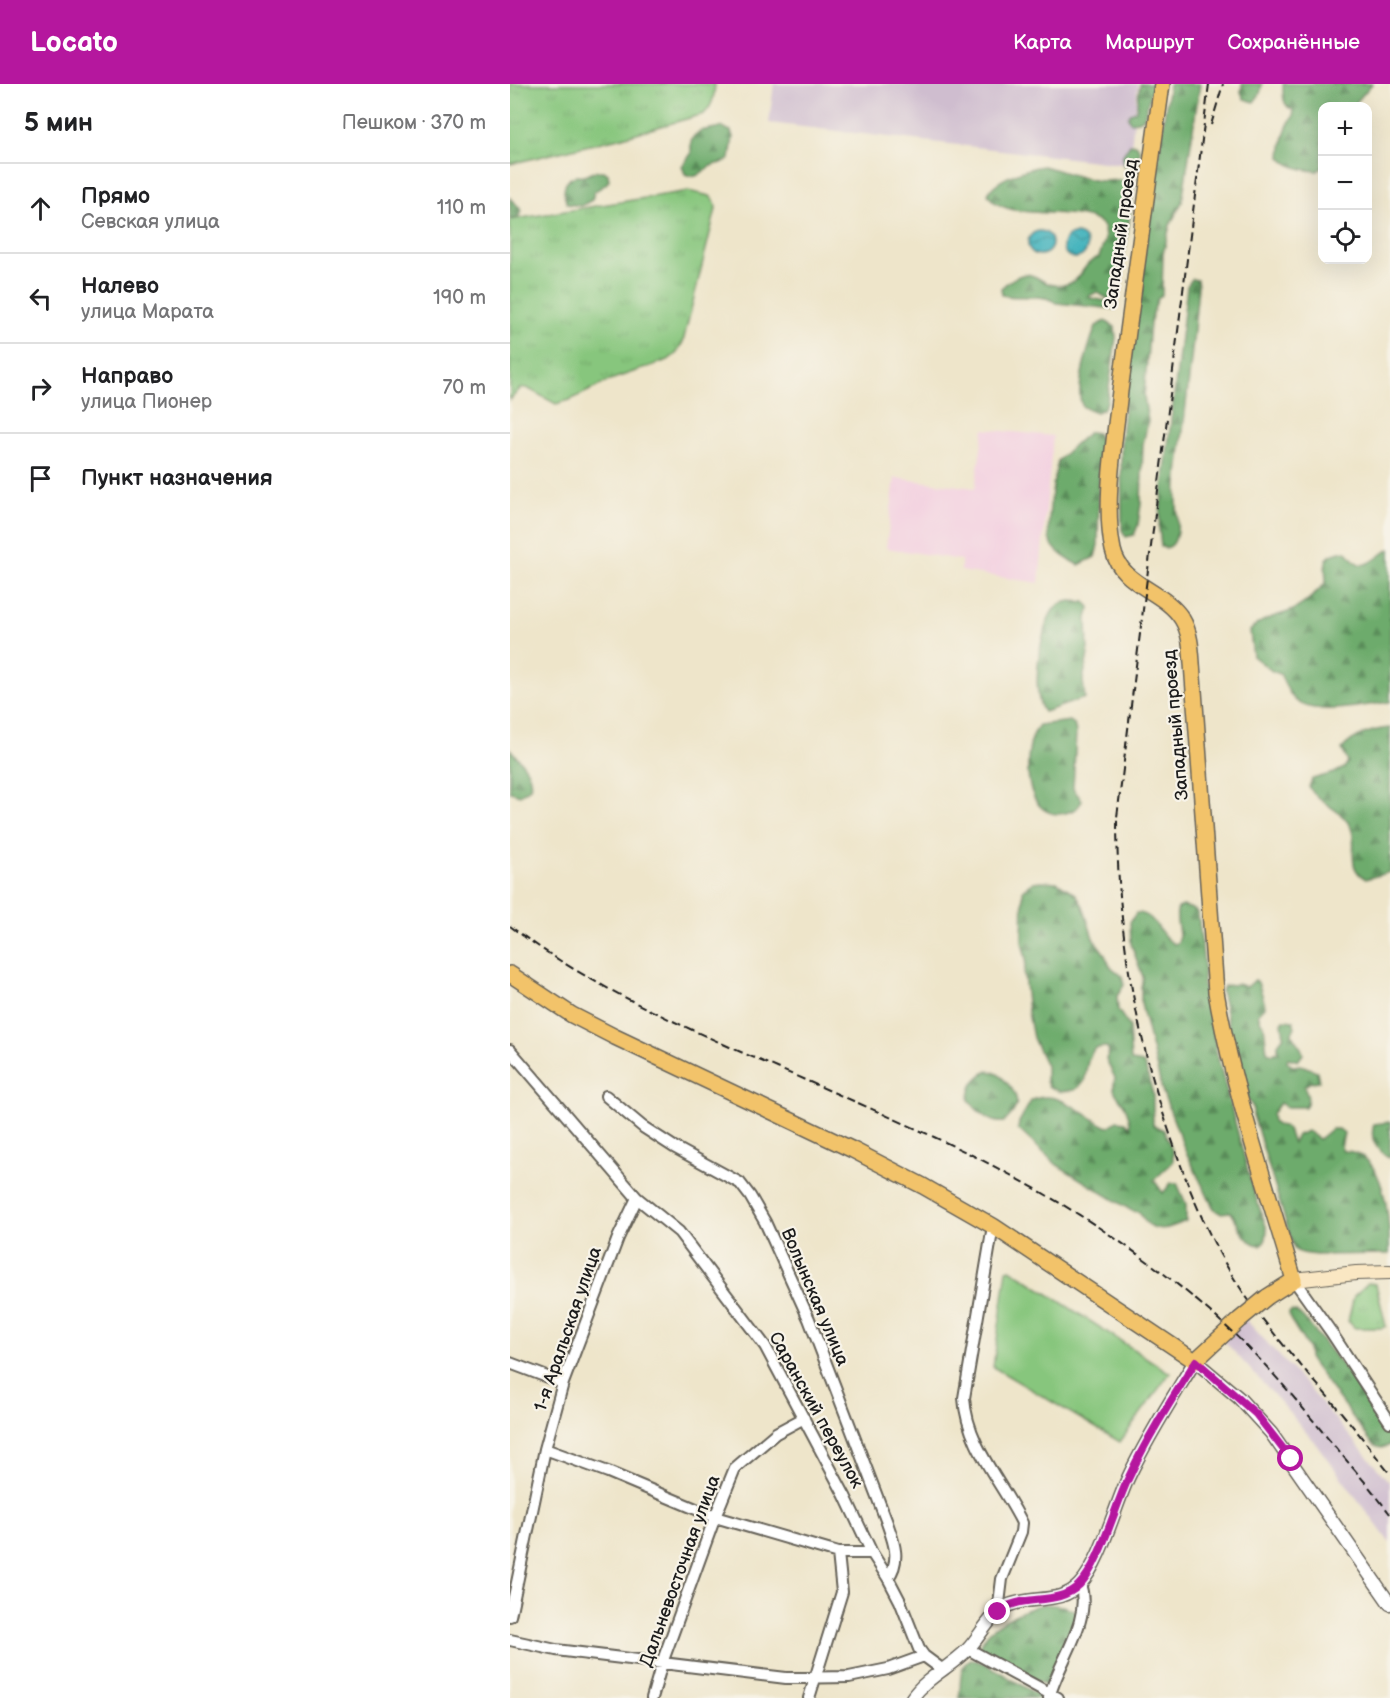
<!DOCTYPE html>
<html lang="ru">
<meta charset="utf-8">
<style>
body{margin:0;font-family:"Balsamiq Sans",sans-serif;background:#f2f2f2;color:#202124}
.controls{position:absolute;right:18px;top:18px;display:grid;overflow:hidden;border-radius:12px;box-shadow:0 6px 24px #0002}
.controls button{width:54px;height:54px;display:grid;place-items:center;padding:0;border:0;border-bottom:2px solid #e0e0e0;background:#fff;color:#202124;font:30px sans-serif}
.stop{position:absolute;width:18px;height:18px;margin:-14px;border:4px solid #b5179e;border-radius:50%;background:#fff}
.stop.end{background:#b5179e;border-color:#fff;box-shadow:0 2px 6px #0008}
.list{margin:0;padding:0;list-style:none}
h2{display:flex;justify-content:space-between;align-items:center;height:78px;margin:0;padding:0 24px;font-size:26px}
h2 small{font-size:20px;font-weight:400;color:#757577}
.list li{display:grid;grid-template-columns:39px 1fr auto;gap:18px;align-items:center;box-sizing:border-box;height:90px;padding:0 24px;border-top:2px solid #e0e0e0}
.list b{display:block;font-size:22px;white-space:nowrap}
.list p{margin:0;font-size:20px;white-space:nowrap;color:#757577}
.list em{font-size:20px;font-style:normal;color:#757577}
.icon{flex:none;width:33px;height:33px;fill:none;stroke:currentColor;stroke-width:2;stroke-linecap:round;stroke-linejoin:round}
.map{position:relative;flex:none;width:880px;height:1614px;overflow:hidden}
header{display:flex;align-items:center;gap:36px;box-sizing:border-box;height:84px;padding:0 30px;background:#b5179e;color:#fff}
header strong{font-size:28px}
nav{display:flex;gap:33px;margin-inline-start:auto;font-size:21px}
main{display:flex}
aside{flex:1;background:#fff}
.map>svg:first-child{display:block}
.built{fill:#f3cfe0}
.industrial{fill:#cfbdcf}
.grass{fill:url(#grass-tufts);stroke:#52714c;stroke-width:1.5}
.forest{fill:url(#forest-firs);stroke:#446444;stroke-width:1.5}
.park{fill:#87c67d;stroke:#52714c;stroke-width:1.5}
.water{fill:url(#water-waves);stroke:#30686c;stroke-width:1.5}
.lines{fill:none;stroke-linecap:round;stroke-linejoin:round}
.minor-casing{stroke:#666259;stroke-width:14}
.tertiary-casing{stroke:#666259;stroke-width:15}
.secondary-casing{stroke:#666259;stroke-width:16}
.primary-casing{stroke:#666259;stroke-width:18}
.minor{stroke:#fff;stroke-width:10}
.tertiary{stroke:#fff;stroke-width:12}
.secondary{stroke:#fae7c3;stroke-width:14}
.primary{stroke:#f2c36a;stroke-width:15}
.rail{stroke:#1c1c1c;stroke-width:2;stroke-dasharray:9 4.5;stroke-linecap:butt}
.primary-bridge-casing{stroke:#666259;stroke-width:18;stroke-linecap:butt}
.primary-bridge{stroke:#f2c36a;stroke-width:15}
.route{stroke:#b5179e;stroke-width:8}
.labels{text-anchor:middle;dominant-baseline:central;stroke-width:4.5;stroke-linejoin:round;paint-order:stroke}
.street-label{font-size:18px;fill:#1c1c1c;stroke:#f7f3e8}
</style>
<header>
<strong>Locato</strong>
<nav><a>Карта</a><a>Маршрут</a><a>Сохранённые</a></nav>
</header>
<main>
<aside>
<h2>5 мин<small>Пешком · 370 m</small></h2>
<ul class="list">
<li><svg class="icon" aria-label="ahead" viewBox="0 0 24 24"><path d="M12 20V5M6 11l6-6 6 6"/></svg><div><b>Прямо</b><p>Севская улица</p></div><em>110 m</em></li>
<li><svg class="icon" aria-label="left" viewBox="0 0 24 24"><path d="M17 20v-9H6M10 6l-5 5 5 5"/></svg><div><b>Налево</b><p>улица Марата</p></div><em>190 m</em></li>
<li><svg class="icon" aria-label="right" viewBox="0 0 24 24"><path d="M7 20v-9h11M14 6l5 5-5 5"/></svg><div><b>Направо</b><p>улица Пионер</p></div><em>70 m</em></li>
<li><svg class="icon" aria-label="arrive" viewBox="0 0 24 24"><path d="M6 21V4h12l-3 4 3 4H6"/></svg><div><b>Пункт назначения</b></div></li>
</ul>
</aside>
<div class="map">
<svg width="880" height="1614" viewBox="0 0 880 1614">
<defs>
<pattern id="grass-tufts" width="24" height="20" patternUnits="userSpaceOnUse" patternTransform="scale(1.5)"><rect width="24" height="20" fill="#87c67d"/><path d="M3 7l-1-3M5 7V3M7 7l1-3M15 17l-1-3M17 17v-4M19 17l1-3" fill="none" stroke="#74aa6b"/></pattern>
<pattern id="forest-firs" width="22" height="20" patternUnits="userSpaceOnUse" patternTransform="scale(1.5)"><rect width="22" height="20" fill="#6dab6c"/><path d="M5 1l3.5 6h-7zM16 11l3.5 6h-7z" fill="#598a58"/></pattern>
<pattern id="water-waves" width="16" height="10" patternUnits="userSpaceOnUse" patternTransform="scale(1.5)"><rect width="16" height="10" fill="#44b4bd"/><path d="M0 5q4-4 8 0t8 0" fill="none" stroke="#389299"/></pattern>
</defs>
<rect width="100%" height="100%" fill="#f7f3e8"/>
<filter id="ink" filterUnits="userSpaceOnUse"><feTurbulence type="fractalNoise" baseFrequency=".0167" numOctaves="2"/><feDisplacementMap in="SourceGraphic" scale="12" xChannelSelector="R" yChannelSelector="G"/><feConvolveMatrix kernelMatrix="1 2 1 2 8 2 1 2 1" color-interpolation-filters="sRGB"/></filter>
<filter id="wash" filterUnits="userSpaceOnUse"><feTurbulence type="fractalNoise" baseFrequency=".008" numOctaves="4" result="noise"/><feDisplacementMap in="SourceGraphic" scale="24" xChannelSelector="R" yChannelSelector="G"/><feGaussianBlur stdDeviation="1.35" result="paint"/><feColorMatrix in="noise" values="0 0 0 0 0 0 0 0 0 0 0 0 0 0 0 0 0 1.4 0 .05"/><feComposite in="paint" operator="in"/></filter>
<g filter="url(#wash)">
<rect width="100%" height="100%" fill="#eee5ca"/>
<path class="built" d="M474 345 543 352 529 499 451 487V476L376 464 385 394 465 404Z"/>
<path class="industrial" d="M264 0H628L619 81 259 39Z
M727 1226 798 1303 880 1399V1459L810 1365 774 1322 704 1246Z"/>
<path class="grass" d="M0 0H205C204 13 203 21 194 30L109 54 0 80Z
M178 107 200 112 205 118 206 125 173 258 166 270 158 276 103 295 60 316 46 320 17 304H11L0 316V136Z
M858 1199 866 1200 876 1242 872 1244H845L838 1237 844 1212Z"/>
<path class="forest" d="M630 0H643L634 34 629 37 620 38 618 33 620 29 626 27Z
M659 0H690L672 118 660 141 653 170 652 211 647 216 640 239 634 313 638 337 633 360 631 419 628 441 624 451 616 453 612 446 611 354 619 275Z
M732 0H752L750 10 744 18 734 15 731 8Z
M773 0H862L843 22H812V83L808 87C796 87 778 83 771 73 772 59 774 44 783 33V26C772 22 773 10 773 0Z
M211 43 221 47 223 53 220 75C212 81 208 78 201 82 191 87 188 97 175 90L172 82 181 70V57L184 52 190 47Z
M620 60 627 61 630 67 627 80 619 84 613 81V71Z
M533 82C553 87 573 96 594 97 607 97 614 93 624 103L615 167 608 175C611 189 614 204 603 215H598L587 208 577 213 605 219V225L546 219C533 208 509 216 492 211L491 204C528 171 525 209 558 200 573 196 571 179 589 173L595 156 594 143C576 118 492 141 478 110 484 95 518 84 533 82Z
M88 87H94L98 90 99 96 96 100 84 108 82 116 71 122 57 120C53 112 52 97 63 93 68 91 68 93 73 92 78 91 82 88 88 87Z
M0 114 10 124 12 128 7 134 0 135Z
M682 195 687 196 688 202C683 268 674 334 667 400 665 418 671 439 665 456 662 463 657 465 651 463L649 444 651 420 677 202Z
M595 237 605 243 606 254 597 318 593 325 586 328 573 323C563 307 580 258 586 242Z
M580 348 587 349 590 355 588 461 585 473 569 481C559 477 545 468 540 457 535 444 544 393 548 377 551 373 575 350 580 348Z
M880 465V618C855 621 803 634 784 615 778 609 774 597 770 590L762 587 743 572 740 547C751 533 768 533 783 526 796 520 807 508 816 498 815 477 812 470 836 467 840 471 842 475 846 478 856 487 871 469 880 465Z
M560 517 575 518 580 523 577 534 578 570 573 597 575 614 534 628C520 611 530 542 544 525 548 520 554 518 560 517Z
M560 637 564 640 566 648 563 705 572 716C570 723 565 726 559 728 512 743 510 664 529 641Z
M880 644V788L856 795C834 783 849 763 841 744 832 724 809 721 799 703L802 695 824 689 834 684 838 678 832 665C843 652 863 645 880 644Z
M0 665C9 675 24 689 20 704L10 711 0 708Z
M531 797 547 798 566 810 573 822 583 854 594 869 600 882 612 892 614 901 607 912 608 926 619 942 621 977 633 979 635 982 643 1010V1041L654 1046 663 1069V1078L644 1096 653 1109 661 1099H667L676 1120V1137C663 1142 651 1150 638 1140 633 1137 632 1132 629 1128L622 1127 547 1081 508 1045 509 1038 521 1017C548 1002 575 1034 598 1043L607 1037 616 1038 621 1045C620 1037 618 1028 614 1021 607 1010 601 1008 605 994L596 975 599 968 597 963 585 964C576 975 577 985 574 998L565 1006 550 1008 538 1002 536 997V982L523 954 518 928 514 890 516 875 512 858 513 806 523 798Z
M673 822 685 826 688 830 694 881 693 900 697 911 707 970 742 1102 757 1145 756 1155 751 1161C735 1161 728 1139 721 1128 712 1128 709 1132 703 1123L675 1066 652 1006 631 920V903L633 893 621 860 620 838 626 829C646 828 648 852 664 860L668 859C672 847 663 836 668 824Z
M744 897H747C749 900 755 919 755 923L748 930 751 938 754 941 757 968 763 970 768 967V960L774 952 772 939 774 936 783 937 785 943 782 949C784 958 792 961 793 970L788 977 778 974 777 977 782 982 791 981 807 987 809 997 801 998 794 1002C797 1008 800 1017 795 1023H776L770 1019 762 1030 763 1038 766 1041C782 1042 777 1048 783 1059L787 1051 797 1047 809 1055 821 1045H829L834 1049 831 1063 833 1067C877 1066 880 1138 879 1170L806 1171C799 1169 790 1171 784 1165L743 1031V1023L734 1011 711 906 714 902 727 900 737 903Z
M478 987C489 988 491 993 498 1000 511 1015 509 1025 494 1038 480 1040 467 1027 459 1016 459 1002 465 993 478 987Z
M880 1038V1074C866 1065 859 1057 864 1040Z
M781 1227 786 1228 793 1233 835 1285 855 1315 880 1346V1361C873 1365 868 1365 862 1359L803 1280 799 1274 798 1264 780 1235 779 1229Z
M534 1520 553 1522 566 1527 567 1531 537 1602 471 1567C466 1546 517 1523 534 1520Z
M461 1575 476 1580 533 1614H449C452 1600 447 1582 461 1575Z"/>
<path class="park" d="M500 1185 660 1289 610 1358 483 1283 497 1186Z"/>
<path class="water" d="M518 159a12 12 0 1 1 24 0a12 12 0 1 1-24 0Z
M553 162a12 12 0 1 1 24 0a12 12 0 1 1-24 0Z"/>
</g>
<g filter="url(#ink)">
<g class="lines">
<defs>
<path id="minor" d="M0 966 127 1114 169 1148 255 1262 335 1412 362 1469 378 1494 390 1517 409 1565 414 1572 433 1586
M96 1012 133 1043 164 1063 230 1099 240 1112 255 1138 299 1235 376 1436C383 1456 392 1475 378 1494
M483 1142 454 1314C457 1362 492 1398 512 1439L511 1448 492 1495 488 1528
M784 1196 821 1248 880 1338
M0 1279 53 1299
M35 1365 98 1388 205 1433 328 1469H362
M0 1532 35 1365 53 1299 108 1154 127 1114
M0 1556 46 1566 276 1594 339 1593 378 1585 414 1572
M458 1565 548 1614
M142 1614 152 1579 205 1433 225 1384 266 1349 294 1334
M299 1614 332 1508 328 1469
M539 1614C547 1579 583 1537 570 1500"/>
<path id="tertiary" d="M402 1614C416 1594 440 1583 457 1566 470 1553 480 1530 497 1522 521 1511 551 1521 570 1500 591 1478 605 1421 619 1392 638 1352 662 1315 685 1277L729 1314 761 1349 880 1520"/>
<path id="secondary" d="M784 1196 846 1189 880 1188"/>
<path id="primary" d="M652 0C638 102 623 205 610 307 605 354 593 420 603 466 611 502 654 506 672 535 680 548 681 564 682 579L706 908C723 1006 756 1101 784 1196L757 1213
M0 890 62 931 105 953 343 1066 413 1102 483 1142 685 1277 729 1236"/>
</defs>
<use href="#minor" class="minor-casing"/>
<use href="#tertiary" class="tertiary-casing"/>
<use href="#secondary" class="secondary-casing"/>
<use href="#primary" class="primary-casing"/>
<use href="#minor" class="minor"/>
<use href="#tertiary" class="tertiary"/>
<use href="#secondary" class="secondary"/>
<use href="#primary" class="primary"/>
<path class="rail" d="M699 0 607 733C607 844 624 945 660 1050 676 1098 695 1147 722 1191 754 1243 796 1286 835 1333 851 1352 865 1371 880 1390
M701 41 713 0
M0 842C68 894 144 929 222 964 289 994 357 1022 424 1053 531 1102 635 1166 721 1247 759 1282 792 1323 825 1363 844 1385 863 1407 880 1430"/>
<defs>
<path id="primary-bridge" d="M729 1236 757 1213"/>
</defs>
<use href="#primary-bridge" class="primary-bridge-casing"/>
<use href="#primary-bridge" class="primary-bridge"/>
</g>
</g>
<g class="lines" filter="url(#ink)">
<path class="route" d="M488 1528C511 1509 547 1523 569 1501 590 1481 605 1421 619 1393 638 1352 662 1315 686 1277L746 1330 781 1375"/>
</g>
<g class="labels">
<g class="street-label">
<text transform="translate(611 150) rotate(-82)">Западный проезд</text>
<text transform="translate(666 641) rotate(-95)">Западный проезд</text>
<text transform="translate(305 1213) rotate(67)">Волынская улица</text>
<text transform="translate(58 1245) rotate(-71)">1-я Аральская улица</text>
<text transform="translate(306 1326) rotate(61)">Саранский переулок</text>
<text transform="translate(170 1487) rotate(-70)">Дальневосточная улица</text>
</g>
</g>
</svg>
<div class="controls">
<button>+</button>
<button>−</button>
<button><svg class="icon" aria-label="locate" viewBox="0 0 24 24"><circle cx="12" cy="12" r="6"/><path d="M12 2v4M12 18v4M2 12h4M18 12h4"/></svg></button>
</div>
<div class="stop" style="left:781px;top:1375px"></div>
<div class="stop end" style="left:488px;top:1528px"></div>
</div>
</main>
